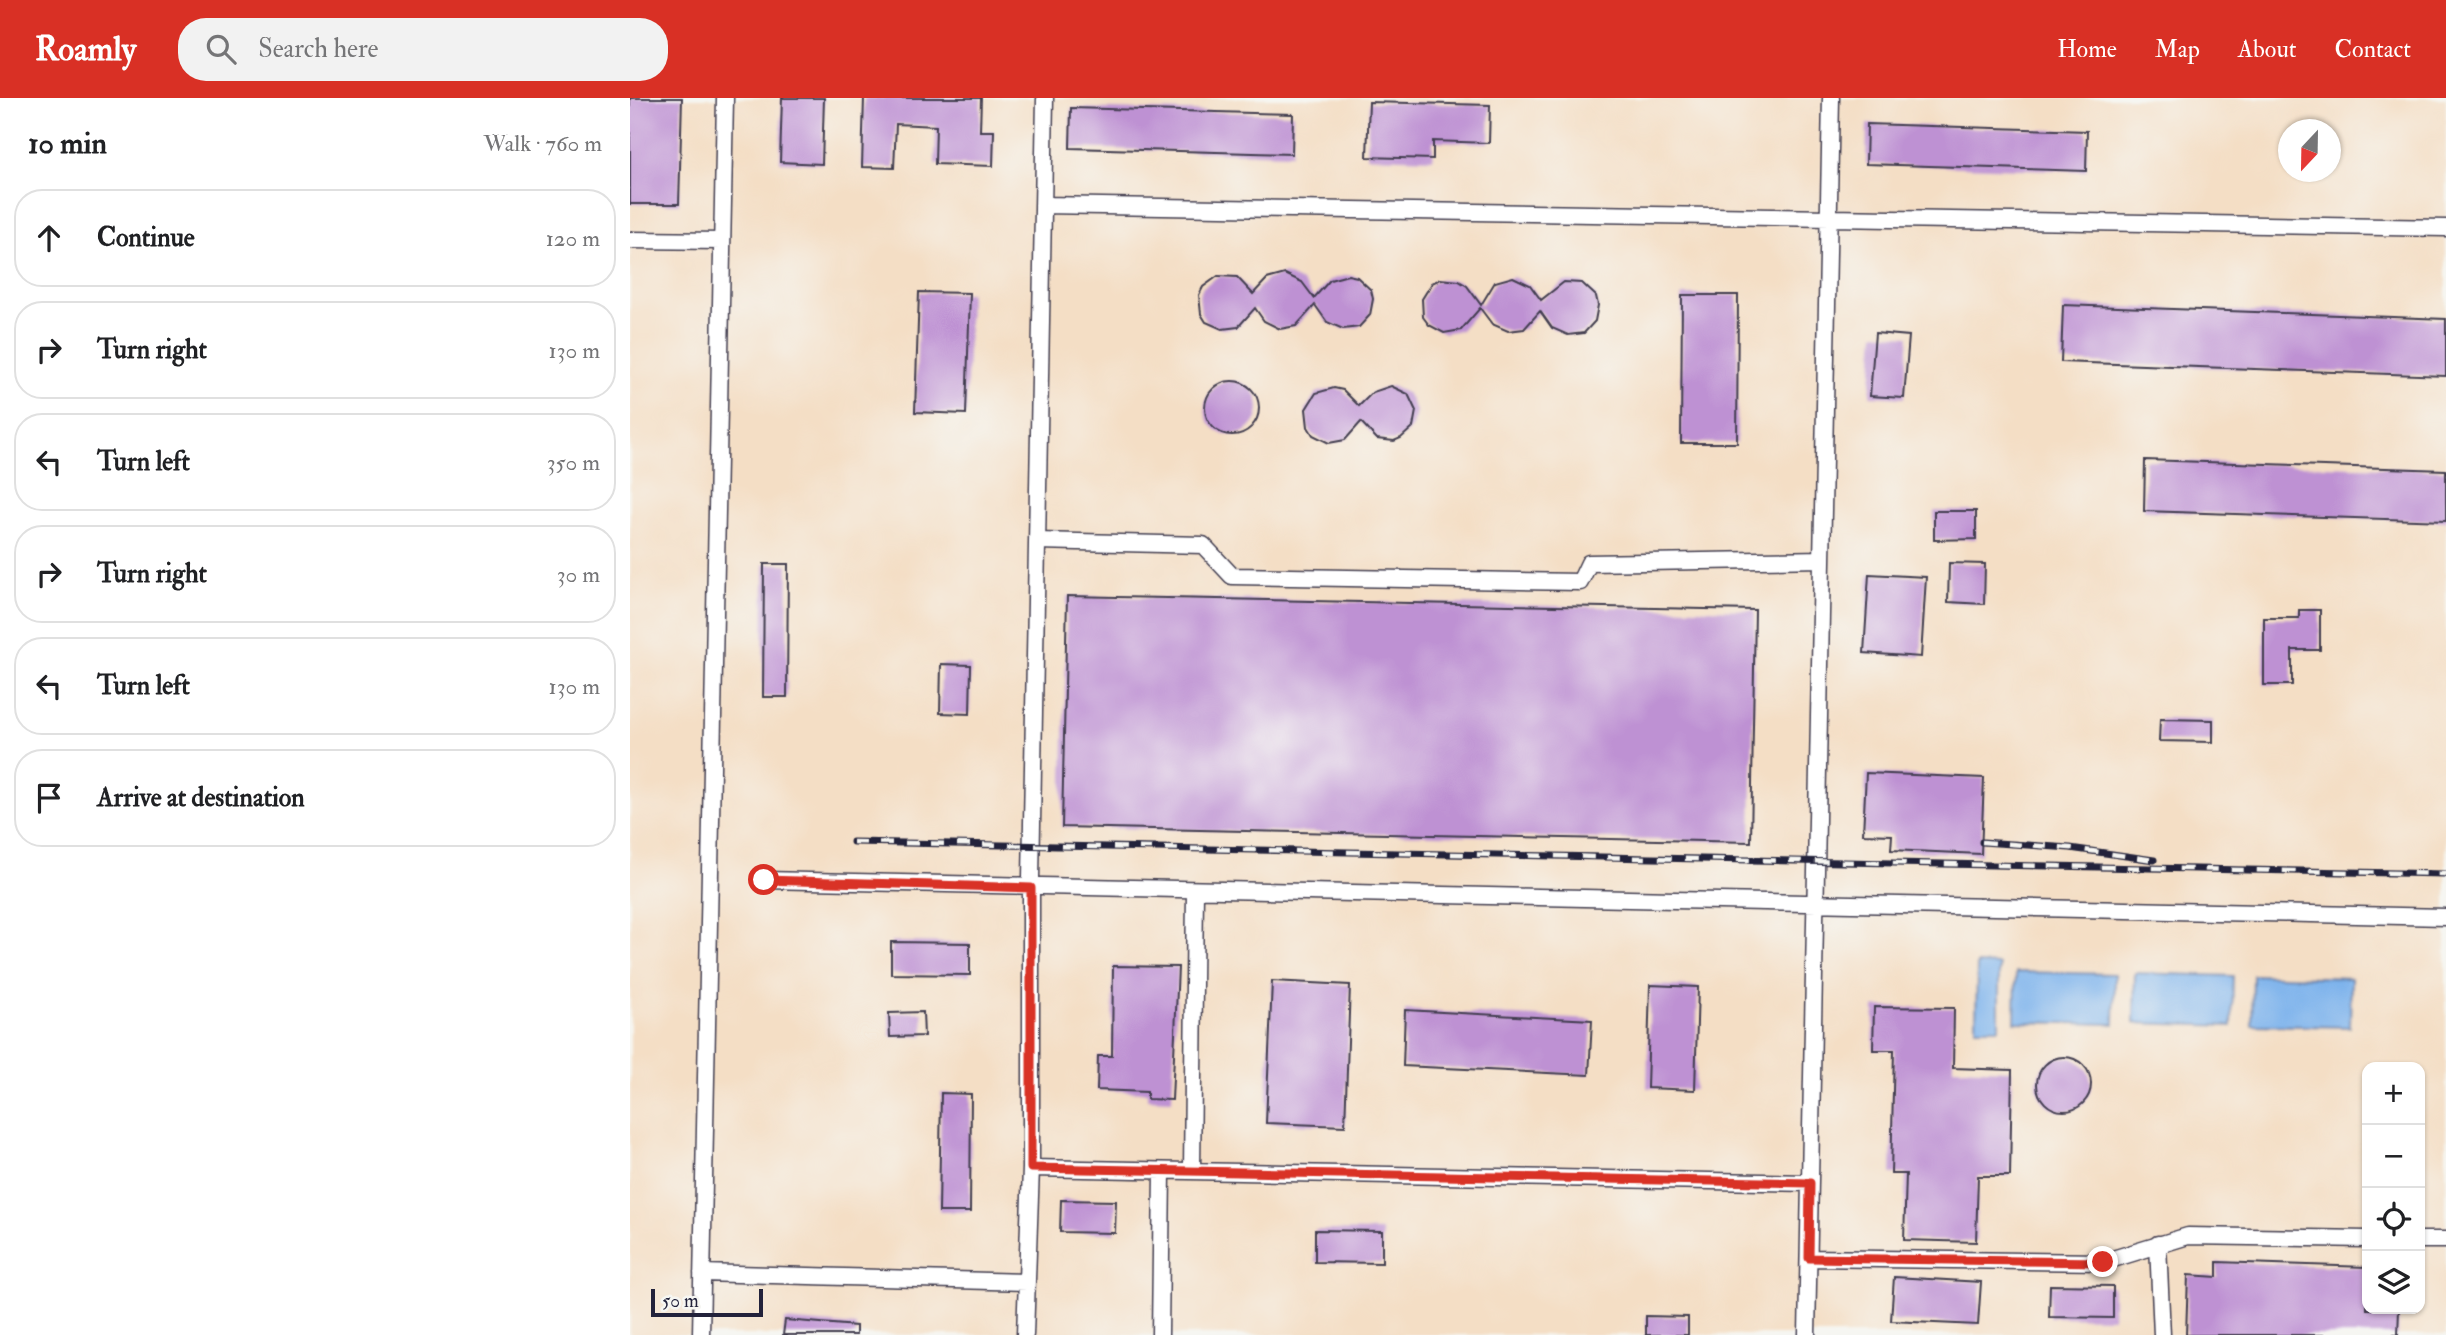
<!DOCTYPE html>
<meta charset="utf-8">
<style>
body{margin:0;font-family:"IM FELL Double Pica",serif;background:#f2f2f2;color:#202124}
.controls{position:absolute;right:21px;bottom:21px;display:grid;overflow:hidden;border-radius:14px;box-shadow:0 2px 5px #0004}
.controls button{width:63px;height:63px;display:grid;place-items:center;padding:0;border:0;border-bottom:2px solid #e0e0e0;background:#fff;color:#202124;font:35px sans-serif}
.compass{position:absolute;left:1648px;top:21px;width:63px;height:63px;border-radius:50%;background:#fff;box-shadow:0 2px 5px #0004;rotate:202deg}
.scale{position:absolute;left:21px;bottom:18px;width:112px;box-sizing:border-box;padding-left:7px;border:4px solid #22223b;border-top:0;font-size:19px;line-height:24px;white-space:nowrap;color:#22223b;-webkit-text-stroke:5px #f6f6f2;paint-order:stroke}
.stop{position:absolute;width:21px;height:21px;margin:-16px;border:5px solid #d93025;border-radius:50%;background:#fff}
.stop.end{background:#d93025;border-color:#fff;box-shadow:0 2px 7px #0008}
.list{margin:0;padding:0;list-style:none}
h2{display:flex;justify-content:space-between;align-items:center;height:91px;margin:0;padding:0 28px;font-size:30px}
h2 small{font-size:23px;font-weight:400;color:#757577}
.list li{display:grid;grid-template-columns:46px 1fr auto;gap:21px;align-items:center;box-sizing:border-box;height:98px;margin:0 14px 14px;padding:0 14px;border:2px solid #e0e0e0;border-radius:28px}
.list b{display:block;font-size:26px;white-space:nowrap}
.list em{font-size:23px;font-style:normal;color:#757577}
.icon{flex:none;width:38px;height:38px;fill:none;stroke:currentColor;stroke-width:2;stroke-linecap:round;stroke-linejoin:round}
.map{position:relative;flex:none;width:1816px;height:1237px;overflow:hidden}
header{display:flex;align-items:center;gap:42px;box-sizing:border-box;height:98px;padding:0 35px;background:#d93025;color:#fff}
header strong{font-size:33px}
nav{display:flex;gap:38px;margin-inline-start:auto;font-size:24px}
.search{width:490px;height:63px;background:#f2f2f2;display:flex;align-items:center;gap:18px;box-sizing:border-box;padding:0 24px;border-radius:28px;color:#757577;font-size:26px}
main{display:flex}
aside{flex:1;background:#fff}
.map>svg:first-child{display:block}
.water{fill:#7eb3ec;stroke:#506a94;stroke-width:2}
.building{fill:#be91d3}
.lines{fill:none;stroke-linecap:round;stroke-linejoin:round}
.minor-casing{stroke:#423e50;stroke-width:19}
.minor{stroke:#fff;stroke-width:16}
.rail-casing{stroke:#22223b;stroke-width:7}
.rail{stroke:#f6f6f2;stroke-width:4.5;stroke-dasharray:13;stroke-linecap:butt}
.route{stroke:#d93025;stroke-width:9}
</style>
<header>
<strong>Roamly</strong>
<div class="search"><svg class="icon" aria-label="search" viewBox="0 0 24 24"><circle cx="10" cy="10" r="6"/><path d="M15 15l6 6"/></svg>Search here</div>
<nav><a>Home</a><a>Map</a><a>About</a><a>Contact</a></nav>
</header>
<main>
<aside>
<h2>10 min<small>Walk · 760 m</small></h2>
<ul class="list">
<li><svg class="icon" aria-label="ahead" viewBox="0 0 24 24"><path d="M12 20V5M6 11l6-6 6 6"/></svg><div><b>Continue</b></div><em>120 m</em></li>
<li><svg class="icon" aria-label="right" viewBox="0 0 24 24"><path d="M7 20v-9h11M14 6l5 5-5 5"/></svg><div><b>Turn right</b></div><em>130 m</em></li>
<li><svg class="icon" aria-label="left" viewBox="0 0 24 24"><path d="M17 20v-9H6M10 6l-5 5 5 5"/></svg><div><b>Turn left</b></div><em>350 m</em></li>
<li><svg class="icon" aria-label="right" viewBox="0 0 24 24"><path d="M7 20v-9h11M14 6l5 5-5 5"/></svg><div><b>Turn right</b></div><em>30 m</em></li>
<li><svg class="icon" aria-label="left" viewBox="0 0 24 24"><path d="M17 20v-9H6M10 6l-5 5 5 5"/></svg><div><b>Turn left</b></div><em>130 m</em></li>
<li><svg class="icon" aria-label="arrive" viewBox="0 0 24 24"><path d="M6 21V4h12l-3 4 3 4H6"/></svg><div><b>Arrive at destination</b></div></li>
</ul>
</aside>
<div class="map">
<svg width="1816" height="1237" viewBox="0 0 1816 1237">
<rect width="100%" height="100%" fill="#f6f6f2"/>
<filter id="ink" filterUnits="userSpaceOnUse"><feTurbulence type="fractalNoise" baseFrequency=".0143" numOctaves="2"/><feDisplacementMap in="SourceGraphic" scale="14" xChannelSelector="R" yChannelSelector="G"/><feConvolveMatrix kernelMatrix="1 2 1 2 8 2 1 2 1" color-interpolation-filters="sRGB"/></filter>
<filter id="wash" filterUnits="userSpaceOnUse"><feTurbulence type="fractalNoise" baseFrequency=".00686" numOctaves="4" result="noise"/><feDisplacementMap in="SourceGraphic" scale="28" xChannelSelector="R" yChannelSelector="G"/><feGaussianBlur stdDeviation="1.57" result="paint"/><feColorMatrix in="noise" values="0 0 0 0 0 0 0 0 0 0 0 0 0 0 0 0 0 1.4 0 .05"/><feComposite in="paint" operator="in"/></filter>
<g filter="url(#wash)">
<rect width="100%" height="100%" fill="#f4dec5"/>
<path class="water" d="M1347 866 1369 867V930H1346Z
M1386 874 1485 876 1484 926 1385 924Z
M1505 875 1603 878 1602 928 1504 925Z
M1623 877 1721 880 1720 929 1622 927Z"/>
<g id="blocks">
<path class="building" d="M0 0H52L49 106H0Z
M152 0H194L192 66 150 64Z
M234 0H351L350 33H364L363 68 305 66 306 28 266 26 264 70 232 69Z
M739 4 860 7 859 45 803 43V61L737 59Z
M441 10 663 16 662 56 440 50Z
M1237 26 1457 33 1456 73 1236 66Z
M655 176 672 184 684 200 700 182 718 177 727 179 741 192 743 201 740 217 729 229 713 231 697 224 685 207 666 228 650 231 634 223 625 210 608 229 592 231 576 224 571 216 569 197 573 189 588 178 607 179 623 196 637 181Z
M883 179 900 187 911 202 934 184 952 185 966 198 968 207 965 223 954 235 938 237 922 230 910 213 894 231 878 233 862 226 850 210 831 232 814 235 799 227 793 219 792 201 802 185 810 181 829 183 837 188 851 207 865 184Z
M289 194 340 195 336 316 285 314Z
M1052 197H1108L1107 345H1051Z
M1433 207 1816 221V278L1431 264Z
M1245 235 1279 238 1274 300 1240 298Z
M575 310a27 27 0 1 1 54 0a27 27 0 1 1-54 0Z
M761 288 778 296 786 313 783 329 771 340 764 343 747 341 731 324 715 342 699 345 683 337 678 329 676 311 686 295 704 290 713 292 729 308 743 294Z
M1515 362 1816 372V423L1514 413Z
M1304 413H1346V441L1304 442Z
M1319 465 1355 466 1354 506 1318 504Z
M134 466H158L157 599H133Z
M1239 476 1296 479 1291 559 1234 555Z
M437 498 1125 512 1121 744 432 729Z
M1669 512H1690V552H1662V587H1634V520H1669Z
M311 566 341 567 340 616 310 615Z
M1530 621 1583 622V644L1529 643Z
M1236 675 1354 680 1351 756 1261 752 1262 737 1233 736Z
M261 844 340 845V877L261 876Z
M483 868 548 869 542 1002 517 1001V994L467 992 468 958H482Z
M642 883 720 887 715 1028 636 1025Z
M1020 887 1068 889 1065 992 1017 990Z
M1244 909 1324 910 1323 970 1382 972 1380 1078H1348L1346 1144 1274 1142 1276 1076H1261L1264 952H1243Z
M775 912 962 922 959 977 773 968Z
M293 914 294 938 260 939 259 915Z
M1407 986a27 27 0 1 1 54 0a27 27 0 1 1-54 0Z
M311 995 341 996 340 1114H309Z
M431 1102 486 1103 485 1135 430 1134Z
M685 1132 752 1133V1165L685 1164Z
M1587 1164 1737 1169V1211H1769L1768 1237H1556L1558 1177 1587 1179Z
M1264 1179 1351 1184 1348 1227 1261 1223Z
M1420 1187 1483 1188V1220L1419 1219Z
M1016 1218 1058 1219V1237H1016Z
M155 1222 226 1228V1237H153Z"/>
</g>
</g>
<g filter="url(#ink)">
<use href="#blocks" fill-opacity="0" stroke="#423e50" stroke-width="2"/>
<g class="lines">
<defs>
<path id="minor" d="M413 107 1816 130
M0 142 92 143
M407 443 573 447 602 478 950 484 959 465 1192 461
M134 782 1816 819
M401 1070 1180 1085
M562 1073 565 793
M1790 1142H1816
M1528 1146 1532 1237
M1179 1160 1473 1164 1558 1138 1737 1141
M72 1175 397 1184
M71 1237 95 0
M395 1237 401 1070V781L415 0
M530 1237 532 1073
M1177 1237 1201 0"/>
</defs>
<use href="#minor" class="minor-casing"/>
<use href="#minor" class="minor"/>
<defs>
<path id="rail" d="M223 744 1816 776
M1352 744 1440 750 1524 762"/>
</defs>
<use href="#rail" class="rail-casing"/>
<use href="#rail" class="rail"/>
</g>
</g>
<g class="lines" filter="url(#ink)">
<path class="route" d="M134 782 401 790V1070L1180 1085 1179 1160 1473 1164"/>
</g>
</svg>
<div class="controls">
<button>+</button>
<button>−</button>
<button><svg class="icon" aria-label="locate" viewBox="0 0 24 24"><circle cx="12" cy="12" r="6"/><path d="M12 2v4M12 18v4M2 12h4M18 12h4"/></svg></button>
<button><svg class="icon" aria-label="layers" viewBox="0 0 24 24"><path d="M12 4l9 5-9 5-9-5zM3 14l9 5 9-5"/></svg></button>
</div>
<svg class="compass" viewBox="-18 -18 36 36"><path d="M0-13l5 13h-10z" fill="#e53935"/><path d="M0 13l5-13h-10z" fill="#757577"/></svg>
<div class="scale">50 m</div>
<div class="stop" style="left:134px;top:782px"></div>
<div class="stop end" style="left:1473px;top:1164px"></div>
</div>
</main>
